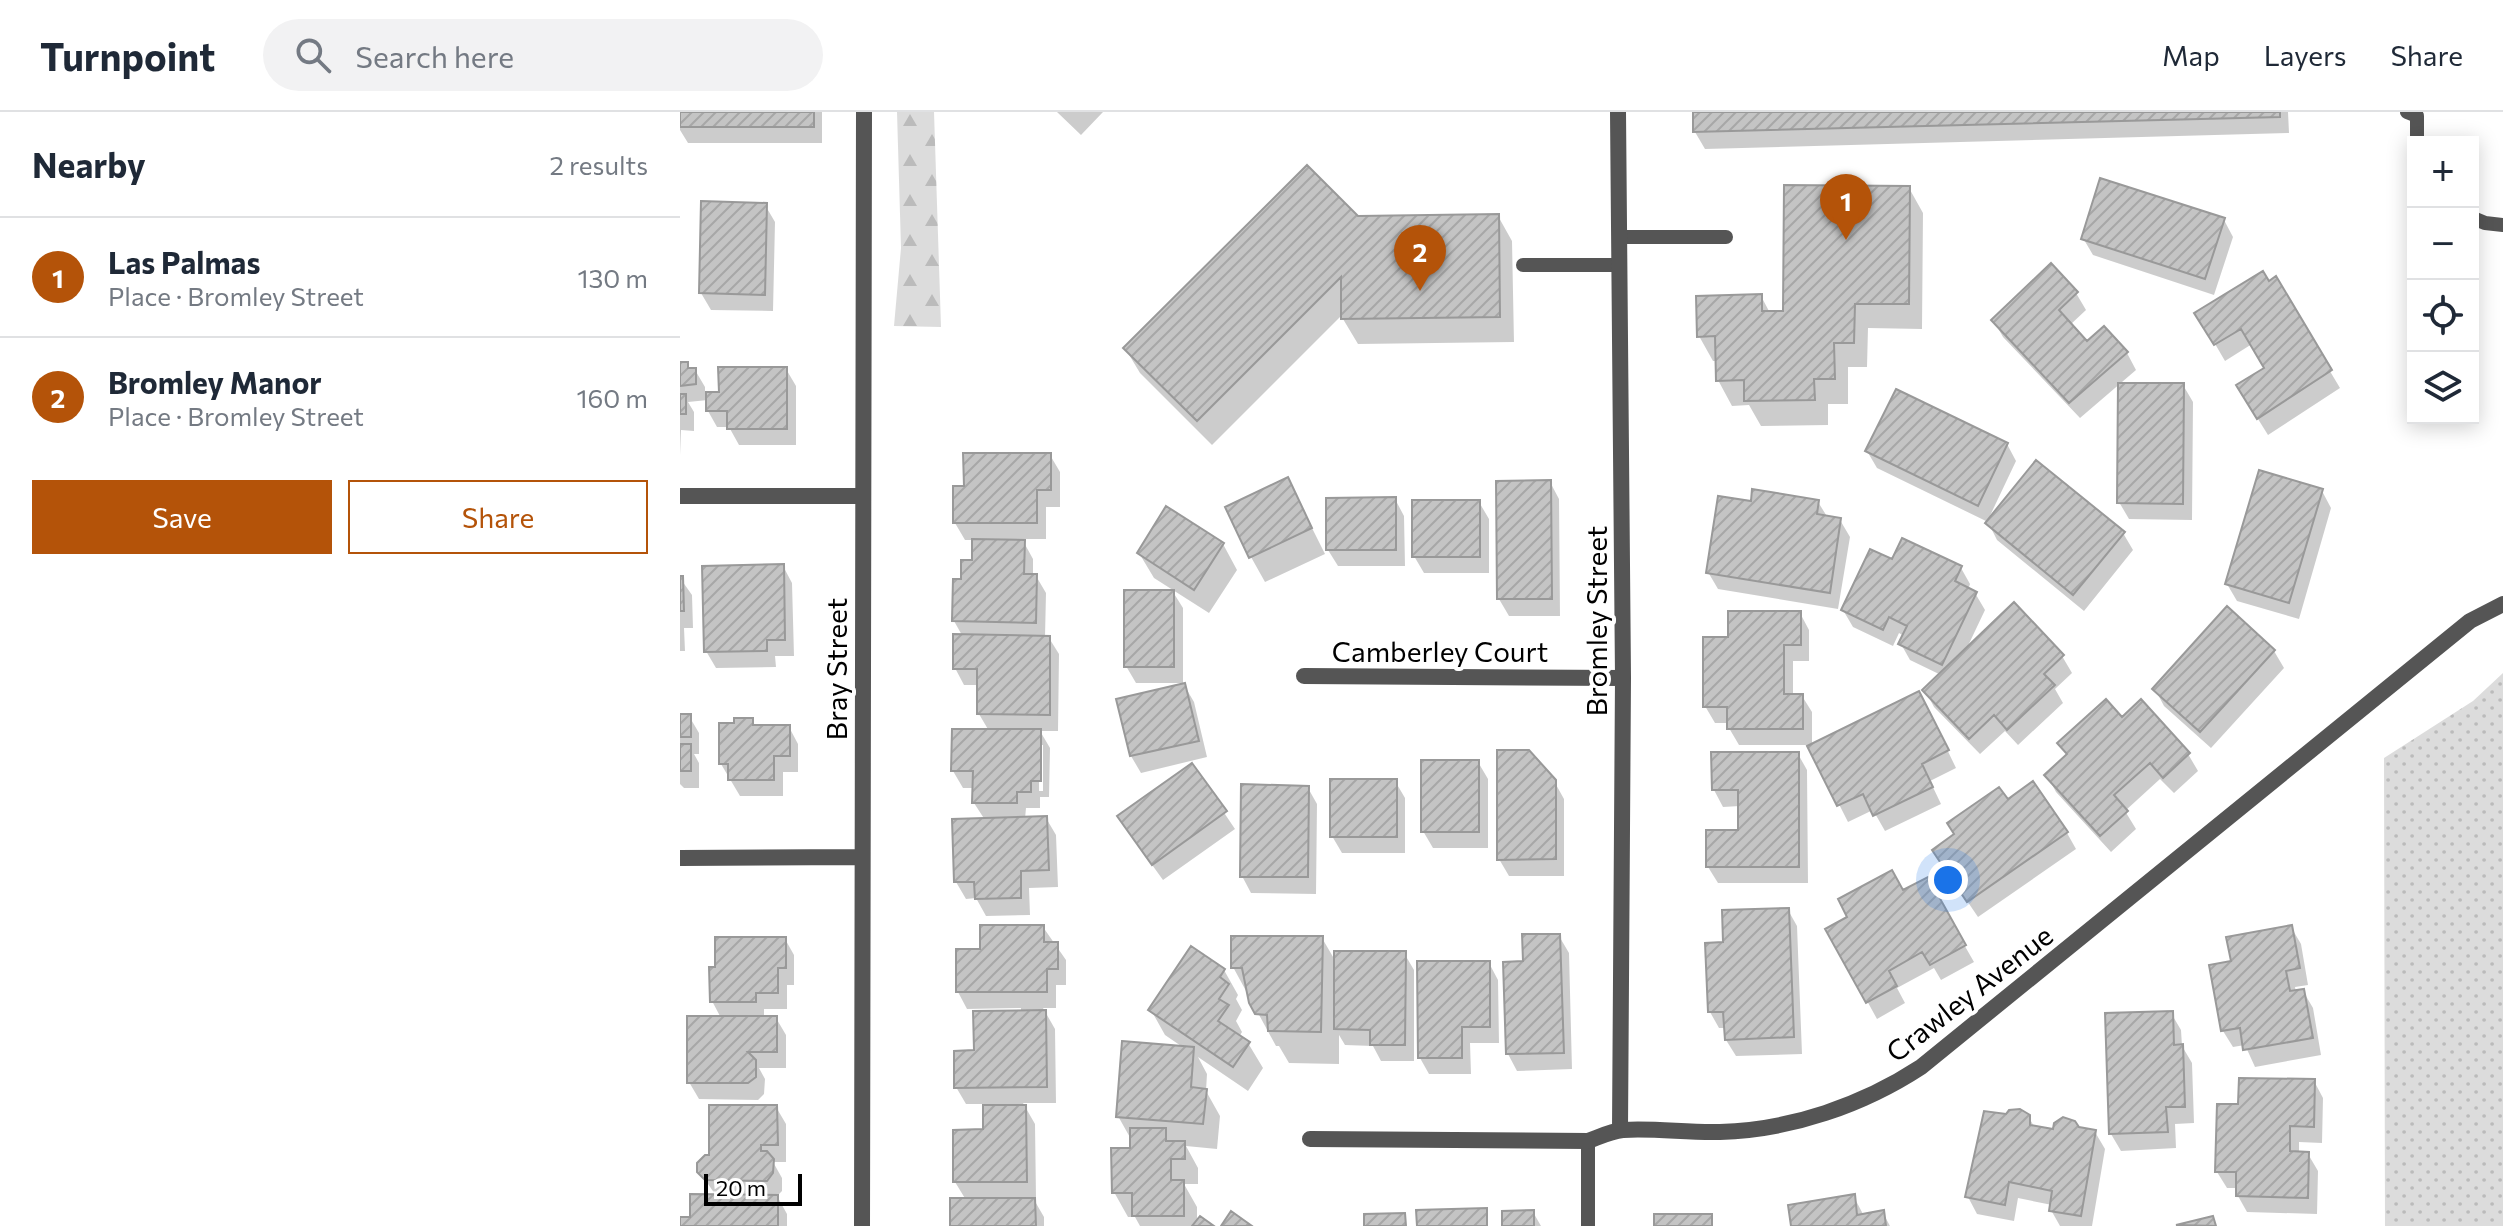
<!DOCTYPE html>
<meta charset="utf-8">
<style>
body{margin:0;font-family:Commissioner,sans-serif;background:#f2f2f3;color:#1f2937}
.controls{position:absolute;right:24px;top:24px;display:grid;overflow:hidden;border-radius:0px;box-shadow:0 4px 20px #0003}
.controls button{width:72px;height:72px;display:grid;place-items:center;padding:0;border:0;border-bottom:2px solid #e0e1e3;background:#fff;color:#1f2937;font:40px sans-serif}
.scale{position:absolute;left:24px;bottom:20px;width:98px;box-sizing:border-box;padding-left:8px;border:4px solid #000;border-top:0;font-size:22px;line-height:28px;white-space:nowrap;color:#000;-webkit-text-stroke:6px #fff;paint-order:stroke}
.you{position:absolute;left:1268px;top:768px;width:28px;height:28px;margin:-20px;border:6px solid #fff;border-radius:50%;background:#1a73e8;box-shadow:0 0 0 12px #1a73e833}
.badge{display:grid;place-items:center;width:52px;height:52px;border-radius:50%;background:#b45309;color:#fff;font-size:26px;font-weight:700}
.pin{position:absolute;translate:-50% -66px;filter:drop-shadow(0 2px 4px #0008)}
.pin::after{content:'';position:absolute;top:42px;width:28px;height:24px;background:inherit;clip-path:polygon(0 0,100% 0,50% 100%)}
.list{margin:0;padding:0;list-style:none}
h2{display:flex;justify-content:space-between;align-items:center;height:104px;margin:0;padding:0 32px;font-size:34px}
h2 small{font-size:26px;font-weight:400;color:#747a83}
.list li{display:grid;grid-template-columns:52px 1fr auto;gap:24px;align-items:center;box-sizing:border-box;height:120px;padding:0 32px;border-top:2px solid #e0e1e3}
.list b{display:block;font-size:30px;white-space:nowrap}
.list p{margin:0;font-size:26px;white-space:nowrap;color:#747a83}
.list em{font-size:26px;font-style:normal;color:#747a83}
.actions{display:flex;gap:16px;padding:24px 32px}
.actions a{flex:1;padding:18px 0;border:2px solid #b45309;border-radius:0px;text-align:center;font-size:28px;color:#b45309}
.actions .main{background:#b45309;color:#fff}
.icon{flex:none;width:44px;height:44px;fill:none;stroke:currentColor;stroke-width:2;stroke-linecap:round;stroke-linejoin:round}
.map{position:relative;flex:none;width:1823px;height:1114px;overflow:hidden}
header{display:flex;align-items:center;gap:48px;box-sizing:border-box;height:112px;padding:0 40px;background:#fff;border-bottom:2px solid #e0e1e3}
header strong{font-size:38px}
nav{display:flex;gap:44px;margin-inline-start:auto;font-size:28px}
.search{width:560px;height:72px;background:#f2f2f3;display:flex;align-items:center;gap:20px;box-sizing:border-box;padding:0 28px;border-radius:44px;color:#747a83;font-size:30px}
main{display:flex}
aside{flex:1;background:#fff}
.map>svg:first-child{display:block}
.grass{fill:url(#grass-dots)}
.forest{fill:url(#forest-firs)}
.shadow{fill:#0003;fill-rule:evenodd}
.building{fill:url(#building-hatch);stroke:#999;stroke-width:2}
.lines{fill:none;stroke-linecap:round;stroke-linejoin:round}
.service{stroke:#555;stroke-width:14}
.minor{stroke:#555;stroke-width:16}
.labels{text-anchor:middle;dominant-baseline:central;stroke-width:8;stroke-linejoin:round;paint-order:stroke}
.street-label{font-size:28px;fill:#000;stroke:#fff}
</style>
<header>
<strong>Turnpoint</strong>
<div class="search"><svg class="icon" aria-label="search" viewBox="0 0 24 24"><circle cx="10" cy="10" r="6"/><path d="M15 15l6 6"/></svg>Search here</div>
<nav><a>Map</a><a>Layers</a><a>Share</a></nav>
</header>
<main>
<aside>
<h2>Nearby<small>2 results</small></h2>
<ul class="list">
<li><span class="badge">1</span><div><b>Las Palmas</b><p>Place · Bromley Street</p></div><em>130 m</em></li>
<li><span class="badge">2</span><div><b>Bromley Manor</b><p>Place · Bromley Street</p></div><em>160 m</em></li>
</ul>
<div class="actions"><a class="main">Save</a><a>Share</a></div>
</aside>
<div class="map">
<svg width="1823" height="1114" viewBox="0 0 1823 1114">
<defs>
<pattern id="grass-dots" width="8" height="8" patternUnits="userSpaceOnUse" patternTransform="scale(2)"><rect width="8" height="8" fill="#dcdcdc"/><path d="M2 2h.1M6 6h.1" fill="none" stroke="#bbb" stroke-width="1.8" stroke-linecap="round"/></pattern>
<pattern id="forest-firs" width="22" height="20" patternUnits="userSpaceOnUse" patternTransform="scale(2)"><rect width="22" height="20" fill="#dcdcdc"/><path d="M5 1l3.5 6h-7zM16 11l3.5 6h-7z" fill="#bbb"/></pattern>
<pattern id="building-hatch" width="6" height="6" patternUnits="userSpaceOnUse" patternTransform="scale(2)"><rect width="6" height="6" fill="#c4c4c4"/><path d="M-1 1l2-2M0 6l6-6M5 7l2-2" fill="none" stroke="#a7a7a7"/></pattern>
</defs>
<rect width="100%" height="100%" fill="#fff"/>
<path class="grass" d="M1823 561V1114H1705L1704 646 1793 589Z"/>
<path class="forest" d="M217 0H254L261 215 214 214 221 136Z"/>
<path class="shadow" d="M0 0H142V31H8L0 18Z
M377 0H423L401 23Z
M1015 0H1608L1609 21 1025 37 1015 20Z
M1229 76 1243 101 1242 217 1188 216 1187 255H1168V292H1148V313L1081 314 1069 293 1052 294 1038 268V249H1033L1019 224 1081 184 1090 201H1105Z
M85 93 95 110 93 199 31 198 21 181Z
M818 104 832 129 834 230 678 232 663 207V202L532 333 460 261 445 236 677 106Z
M1544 108 1553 125 1534 183 1413 143 1403 126Z
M1595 167 1660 276 1588 323 1568 291 1587 257 1572 232 1545 249 1517 201Z
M1396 181 1406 198 1390 213 1407 232 1424 216 1447 241 1456 258 1400 306 1323 225 1314 209Z
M0 252H6L10 258H15L25 275V282H41L106 257 116 274V333H59L49 315H37L28 299V288L8 290 14 300V319L1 318 0 343Z
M1503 273 1513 290 1512 408 1449 407 1439 390Z
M1327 332 1336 349 1308 408 1443 421 1453 438 1404 499 1317 428 1308 410 1197 356 1187 339Z
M370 343 380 360V395H366V427H342L353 447V464H356L366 481 365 525 369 526 379 542 378 619H360L370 636 369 685H360V696H346L345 707 366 706 376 723 378 775 349 776 350 803 306 804 296 786 286 787 276 770 305 708 294 691V676H283L273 659 309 619 299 602V573H284L275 556 283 525 274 509 283 469 293 450 294 428H285L275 411 286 375ZM359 633H363V679H359Z
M608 368 645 442 585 470 571 445Z
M870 370 879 387 880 504H829L819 487Z
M1642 379 1651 396 1619 507 1557 489 1547 472Z
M715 387 724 404 725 454H658L648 438Z
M799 390 809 407V461H744L734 444Z
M1138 390 1148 406 1160 408 1170 425 1158 497 1038 477 1028 460 1072 392Z
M543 432 557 458 529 501 474 466 459 441Z
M1213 450 1281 456 1290 472 1288 478 1295 481 1305 498 1286 538 1382 544 1392 561 1375 577 1383 591 1338 633 1325 619 1300 642 1254 595 1245 578 1261 563 1230 548 1221 532 1224 524 1219 521 1213 534 1173 515 1163 498Z
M103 454 112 471 114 544H95L96 555 36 556 26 539Z
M0 466 12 483 13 516H4L5 539H0Z
M493 480 503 496V571H456L446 554Z
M1120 501 1129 518V549H1113V584H1122L1132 600V633L1248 598 1276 656 1250 669 1261 692 1205 719 1193 698 1168 710 1129 633H1059L1049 616V611H1035L1025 594 1050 527Z
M1594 539 1604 556 1531 636 1484 594 1475 577Z
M504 573 514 590 527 645 461 661 451 644 438 589Z
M0 604H9L19 621V642H14L19 651V676H4L0 672Z
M1442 607 1508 642 1518 659 1494 681 1480 667 1445 699 1456 717 1431 740 1376 680 1367 663 1388 644 1380 631Z
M72 608 76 615H109L118 632V660H103V684H60L41 652Z
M1118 642 1127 658 1128 771H1038L1028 755 1060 720V694L1043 695 1034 678Z
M798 650 808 667V736H753L743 719Z
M512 653 555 717 483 768 449 721Z
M715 669 725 686V741H662L652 724Z
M874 669 884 687V764H829L819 747Z
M628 676 637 692 636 782 571 781 562 764Z
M1327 689 1387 721 1396 737 1298 805 1264 755Z
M1247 768 1294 850 1261 868 1254 856 1217 876 1225 891 1197 907 1148 818Z
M1108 798 1117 814 1122 942 1056 944 1046 928V916H1039L1030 900 1045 832Z
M363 815 386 848V873H376V896H363L375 917 376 991H343L355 1012 356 1086H353L364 1105V1114H272L286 1088 275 1070 305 1019V992H286L276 975 296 940 341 900V896L287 897 278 880 302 839Z
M1611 815 1621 832 1628 873 1615 875 1616 881 1623 879 1633 896 1641 943 1575 955 1565 933 1553 935 1543 919 1553 851Z
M879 824 889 841 892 957 837 959 828 942 845 851Z
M642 826 656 850 724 841 734 858V949H701L693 934 665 933 659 923V952L609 951 599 934H596L553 855Z
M105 827 114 843V873H107V897H84V906H96L106 923V956H79L85 967 84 982 78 988 19 987 9 970 41 906 32 889Z
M809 851 818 868 819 931H790L791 962H749L740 946Z
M544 858 558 883 556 887 562 898 556 909 562 920 559 925 568 931 583 956 568 979 518 945 527 962 526 979 540 1004 537 1037 506 1034 518 1056V1072H504L517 1095V1111L531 1114H460L455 1105H448L434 1080 452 1038V1029L438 1004 504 936 485 923 471 898Z
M1491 901 1501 918 1502 934 1512 951 1514 1011 1495 1012 1496 1036 1441 1039 1431 1022Z
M1634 969 1643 986 1642 1031 1619 1030V1041L1628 1042 1638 1059 1637 1102 1567 1100 1558 1084V1076H1547L1537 1060 1560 994Z
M96 995 106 1012V1050H93L102 1066V1079L97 1084 107 1102V1114H0V1107H12L37 1085 19 1059 31 1045Z
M1327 1004H1348L1355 1016 1374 1020 1397 1017 1415 1020 1425 1037 1412 1114H1380L1371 1098 1372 1093 1338 1086 1334 1109 1297 1102 1288 1085Z
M1174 1085 1184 1104 1203 1101 1210 1114H1113Z
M853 1100 861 1114H824Z"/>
<path class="building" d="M0 0H134V15H0Z
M1013 0H1600V5L1013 20Z
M627 53 678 104 819 102 820 205 661 207V165L517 309 443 236Z
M1420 66 1545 106 1525 167 1401 127Z
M1104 73 1230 74 1229 192H1175L1174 231H1154L1155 267H1134L1135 288 1064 289V268L1036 269 1035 224 1017 225 1016 184 1082 182V199H1103Z
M21 89 87 91 85 183 19 181Z
M1371 151 1398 180 1379 198 1407 229 1424 214 1448 240 1389 291 1311 208Z
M1583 159 1589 169 1596 164 1652 258 1577 307 1556 273 1584 256 1561 217 1534 233 1514 201Z
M0 250H8V256H16V272L0 274Z
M38 255H107V317H47V299H26V280H39Z
M1438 271H1504L1503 392 1437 391Z
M1216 277 1328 331 1298 394 1185 339Z
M0 282H6V302H0Z
M283 341H371V378H357V411H273V374H284Z
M1356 348 1445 420 1393 483 1305 411Z
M1579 358 1643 377 1609 491 1545 472Z
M608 365 632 416 569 446 545 395Z
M871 368 872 487H817L816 369Z
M1072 377 1139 388 1137 402 1161 406 1150 481 1026 461 1038 384 1071 389Z
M716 385V438H646V386Z
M732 388H800V445H732Z
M486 394 544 431 514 478 457 441Z
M1222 426 1282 454 1275 469 1297 480 1262 553 1218 532 1227 514 1209 505 1203 518 1161 498 1190 437 1212 447Z
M292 427 345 428 344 462H357L356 511 272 509 273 467H281V448H292Z
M104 452 105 528H87V539L24 540 22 454Z
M0 464H3L4 499H0Z
M444 478H494V555H444Z
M1334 490 1384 543 1364 562 1375 573 1327 618 1314 603 1289 627 1242 578Z
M1547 494 1595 538 1520 620 1472 577Z
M1048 499H1121V533H1104V582H1123V617H1047V595H1023V525H1048Z
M273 522 370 524V603L297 602V557H273Z
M505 571 519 629 450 644 436 587Z
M1239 579 1269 638 1242 652 1253 675 1193 704 1183 682 1157 694 1127 634Z
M1426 587 1442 605 1461 587 1510 641 1483 666 1470 651 1434 683 1448 699 1420 724 1364 663 1387 642 1377 631Z
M0 602H11V625H0Z
M54 606H73V613H110V644H94V668H48V652H39V611H54Z
M272 617H361V669H351V680H337V691H292L293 659H271Z
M0 632H11V659H0Z
M817 638H849L876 668V747L817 748Z
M1031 640H1119V755H1026V718H1058V678H1032Z
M741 648H799V720H741Z
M512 651 547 699 472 753 437 704Z
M650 667H717V725H650Z
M1353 669 1388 720 1287 790 1252 738 1274 722 1267 711 1319 675 1328 687Z
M561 672 629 674 628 765H560Z
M367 704 369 758 341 759V786L295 787 294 770H274L272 707Z
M1212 758 1223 778 1248 765 1286 833 1250 853 1242 840 1209 859 1217 874 1186 891 1145 817 1167 805 1158 787Z
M1109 796 1114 925 1045 928 1043 900H1028L1025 831 1043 830 1042 798Z
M300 813H364V830H378V857H367V880H276V837H300Z
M1612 813 1620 856 1606 859 1610 879 1624 877 1633 926 1563 938 1560 916 1541 919 1529 853 1551 849 1546 825Z
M842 822H880L884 941 826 942 823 850 843 849Z
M551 824H643L641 920 588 919 587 903 575 902 569 891 562 856H551Z
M35 825H106V856H98V881H76V890H30L29 855H35Z
M511 834 545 857 540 865 549 872 539 887 549 893 538 909 570 930 553 955 468 898Z
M654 839H726L725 933H690V918L654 917Z
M737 849H810V915H782V946H738Z
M366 898 367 975 274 976V939L294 938 293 899Z
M1493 899 1494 933 1503 932 1505 995H1486L1488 1020 1429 1022 1425 901Z
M7 904H97V940H68L76 948V965L68 971H7Z
M442 929 514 935 511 975 527 977 523 1012 436 1005Z
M1559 966 1635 967 1634 1015 1610 1014V1039L1629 1040 1628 1086 1556 1084V1060H1535L1537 992H1558Z
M29 993H97L98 1033H81V1039H87L94 1047 93 1061 87 1069 25 1068 17 1060V1051L25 1043H29Z
M303 993H346L347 1070H273V1018L303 1017Z
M1340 997 1350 1003V1013L1373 1017 1374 1011 1383 1005 1395 1009 1399 1015 1416 1018 1401 1104 1369 1099 1372 1079 1329 1070 1325 1093 1285 1085 1304 999 1326 1002 1329 998Z
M450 1016H486V1029H505V1047H491V1068H504V1104H452V1081H432L431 1036H450Z
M10 1082 98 1083V1114H0V1105H10Z
M1175 1082 1177 1103 1204 1098 1206 1114H1111L1108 1093Z
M270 1086H355L356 1114H270Z
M807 1096V1114H737L736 1098Z
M854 1098V1114H822V1099Z
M551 1099 572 1114H541Z
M725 1101 726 1114H684V1102Z
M974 1102H1032V1114H974Z
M520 1104 534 1114H512Z
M1533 1104 1536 1114 1496 1113Z"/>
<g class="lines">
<path class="service" d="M1727 0 1737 4V30
M1793 106 1805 111 1823 113
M939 125H1046
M843 153H940
M908 1029V1114"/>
<path class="minor" d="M938 0 943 566 940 1018
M0 384H183
M624 564 943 566
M0 746 181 745
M630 1027 908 1029C919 1025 931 1019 943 1018 975 1016 1008 1021 1040 1020 1111 1018 1183 993 1241 955L1790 509 1823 492
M182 1114 184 0"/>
</g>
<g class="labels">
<g class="street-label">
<text transform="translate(916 509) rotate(-90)">Bromley Street</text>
<text x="760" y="539">Camberley Court</text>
<text transform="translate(156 557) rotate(-90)">Bray Street</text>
<text transform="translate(1289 881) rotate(-38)">Crawley Avenue</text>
</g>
</g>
</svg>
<div class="controls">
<button>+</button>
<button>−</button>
<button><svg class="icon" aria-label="locate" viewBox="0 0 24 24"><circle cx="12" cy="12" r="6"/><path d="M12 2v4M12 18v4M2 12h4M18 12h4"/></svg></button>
<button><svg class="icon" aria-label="layers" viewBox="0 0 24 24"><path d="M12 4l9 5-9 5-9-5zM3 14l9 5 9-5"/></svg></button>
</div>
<div class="scale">20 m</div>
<div class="you"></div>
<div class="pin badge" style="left:1166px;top:128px">1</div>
<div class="pin badge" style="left:740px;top:179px">2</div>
</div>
</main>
